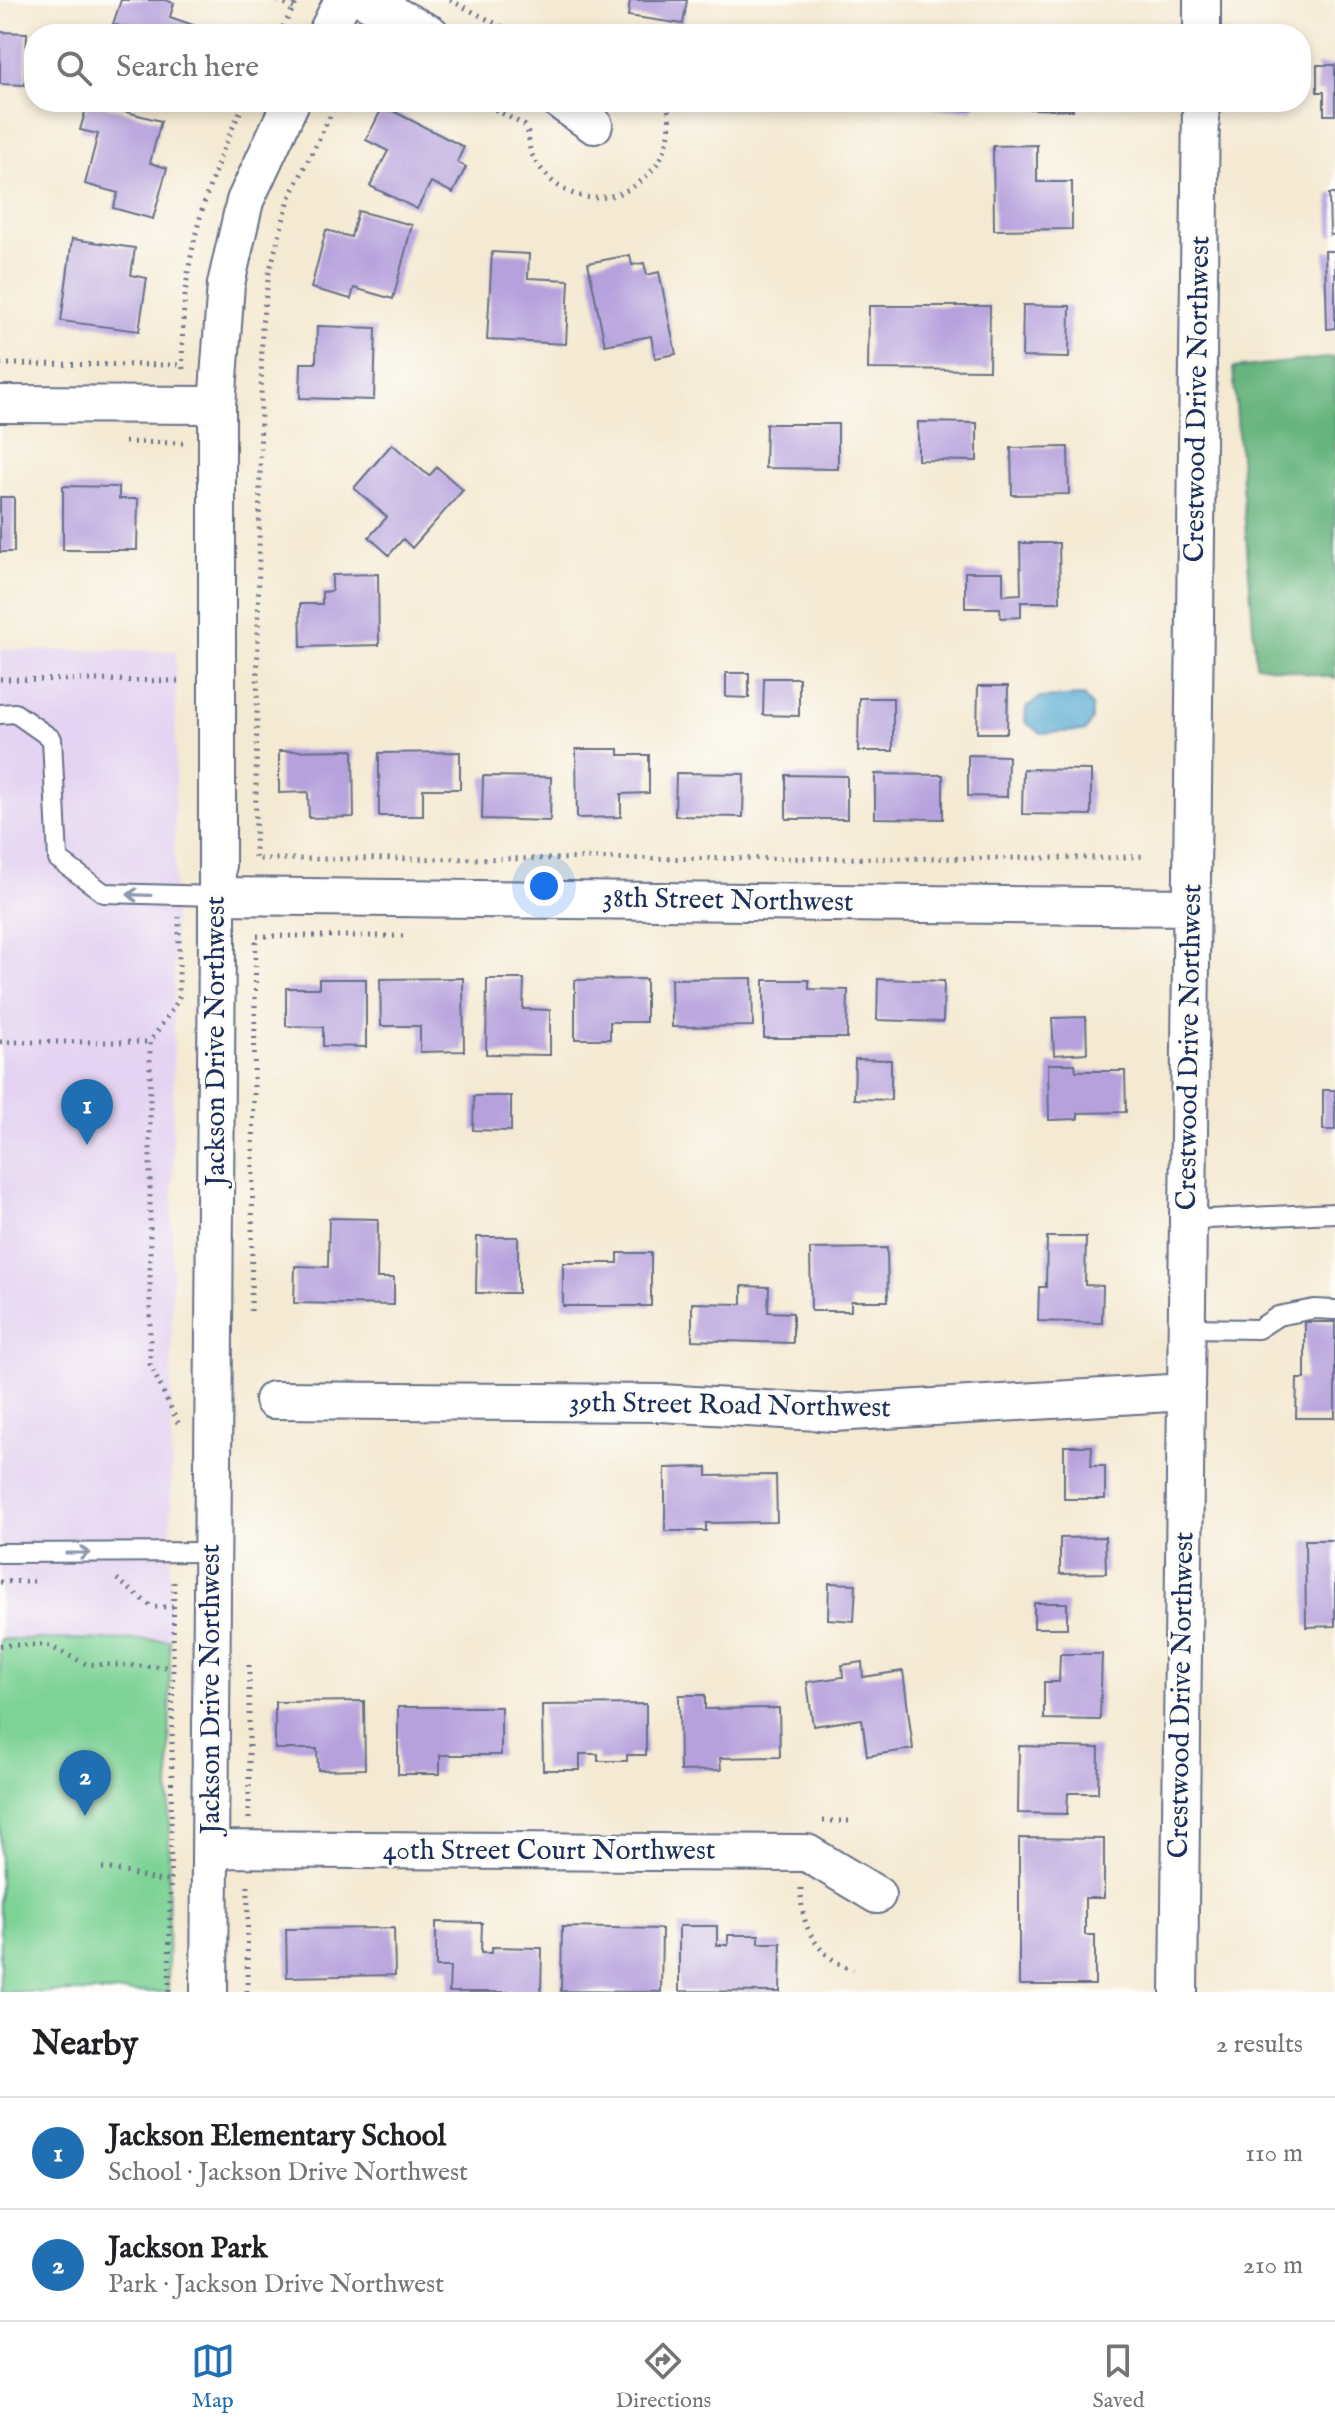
<!DOCTYPE html>
<meta charset="utf-8">
<style>
body{margin:0;font-family:"IM FELL English",serif;background:#f2f2f2;color:#202124}
.you{position:absolute;left:544px;top:886px;width:28px;height:28px;margin:-20px;border:6px solid #fff;border-radius:50%;background:#1a73e8;box-shadow:0 0 0 12px #1a73e833}
.badge{display:grid;place-items:center;width:52px;height:52px;border-radius:50%;background:#1f6fb2;color:#fff;font-size:26px;font-weight:700}
.pin{position:absolute;translate:-50% -66px;filter:drop-shadow(0 2px 4px #0008)}
.pin::after{content:'';position:absolute;top:42px;width:28px;height:24px;background:inherit;clip-path:polygon(0 0,100% 0,50% 100%)}
.list{margin:0;padding:0;list-style:none}
h2{display:flex;justify-content:space-between;align-items:center;height:104px;margin:0;padding:0 32px;font-size:34px}
h2 small{font-size:26px;font-weight:400;color:#757577}
.list li{display:grid;grid-template-columns:52px 1fr auto;gap:24px;align-items:center;box-sizing:border-box;height:112px;padding:0 32px;border-top:2px solid #e0e0e0}
.list b{display:block;font-size:30px;white-space:nowrap}
.list p{margin:0;font-size:26px;white-space:nowrap;color:#757577}
.list em{font-size:26px;font-style:normal;color:#757577}
.icon{flex:none;width:44px;height:44px;fill:none;stroke:currentColor;stroke-width:2;stroke-linecap:round;stroke-linejoin:round}
.map{position:relative;flex:none;width:1335px;height:1992px;overflow:hidden}
.search{position:absolute;background:#fff;box-shadow:0 4px 12px #0003;left:24px;right:24px;top:24px;height:88px;display:flex;align-items:center;gap:20px;box-sizing:border-box;padding:0 28px;border-radius:32px;color:#757577;font-size:30px}
.sheet{height:328px;background:#fff}
nav{display:flex;justify-content:space-around;align-items:center;box-sizing:border-box;height:112px;border-top:2px solid #e0e0e0;background:#fff;font-size:22px;color:#757577}
nav a{display:grid;justify-items:center;gap:4px}
nav .on{color:#1f6fb2}
.map>svg:first-child{display:block}
.built{fill:#e4d3f2}
.green{fill:#7dd295;stroke:#4c807a;stroke-width:2}
.forest{fill:#66b47e;stroke:#40726e;stroke-width:2}
.water{fill:#58abd3;stroke:#3a6d98;stroke-width:2}
.building{fill:#b6a1dd}
.lines{fill:none;stroke-linecap:round;stroke-linejoin:round}
.lane-casing{stroke:#677087;stroke-width:22}
.street-casing{stroke:#677087;stroke-width:40}
.path{stroke:#677087;stroke-width:5;stroke-dasharray:2 6;stroke-linecap:butt}
.lane{stroke:#fff;stroke-width:18}
.street{stroke:#fff;stroke-width:36}
.oneway{stroke:#8d97ae}
.labels{text-anchor:middle;dominant-baseline:central;stroke-width:6;stroke-linejoin:round;paint-order:stroke}
.street-label{font-size:28px;fill:#1b2f5e;stroke:#fdfcf7}
</style>
<div class="map">
<svg width="1335" height="1992" viewBox="0 0 1335 1992">
<rect width="100%" height="100%" fill="#fdfcf7"/>
<filter id="ink" filterUnits="userSpaceOnUse"><feTurbulence type="fractalNoise" baseFrequency=".0125" numOctaves="2"/><feDisplacementMap in="SourceGraphic" scale="16" xChannelSelector="R" yChannelSelector="G"/><feConvolveMatrix kernelMatrix="1 2 1 2 8 2 1 2 1" color-interpolation-filters="sRGB"/></filter>
<filter id="wash" filterUnits="userSpaceOnUse"><feTurbulence type="fractalNoise" baseFrequency=".006" numOctaves="4" result="noise"/><feDisplacementMap in="SourceGraphic" scale="32" xChannelSelector="R" yChannelSelector="G"/><feGaussianBlur stdDeviation="1.8" result="paint"/><feColorMatrix in="noise" values="0 0 0 0 0 0 0 0 0 0 0 0 0 0 0 0 0 1.4 0 .05"/><feComposite in="paint" operator="in"/></filter>
<g filter="url(#wash)">
<rect width="100%" height="100%" fill="#f4e9d2"/>
<path class="built" d="M0 650 176 651 170 1640 0 1639Z"/>
<path class="green" d="M0 1639 170 1640 168 1992H0Z"/>
<path class="forest" d="M1335 357V678L1256 665 1233 368Z"/>
<path class="water" d="M1083 696 1092 706V720L1085 731 1041 733 1025 722 1026 707 1040 698Z"/>
<g id="blocks">
<path class="building" d="M121 0H165L174 3 170 17 219 34H143L113 24Z
M630 0H687L683 24 628 16Z
M1031 31H1078V34H1031Z
M0 32 27 33 25 85 0 84Z
M1317 65H1335V115H1324V92H1317Z
M88 102 161 121 150 163 167 168 153 219 113 208 118 193 85 184 98 134 80 130Z
M936 102H974L973 110 936 109Z
M1030 102H1073V110L1030 109Z
M383 106 464 147 457 162 466 167 453 193 431 182 417 209 370 186 388 151 366 140Z
M1037 145V182H1072V229L994 230 993 146Z
M1329 194H1335V235H1330Z
M358 211 412 225 393 299 354 288 351 299 311 288 326 230 351 237Z
M72 239 135 248 131 275 147 278 139 331 61 321Z
M1325 251H1335V328L1327 329Z
M492 252 529 254 528 278 569 280 566 344 487 340Z
M630 255 632 265 644 263 647 275 659 272 676 354 655 358 651 336 605 345 588 263Z
M1023 305 1070 306 1069 358 1022 357Z
M869 306H990L989 370 868 369Z
M317 326 376 328 374 400 300 398 301 363H316Z
M918 422 977 423V461L918 460Z
M766 424H838V469L765 468Z
M392 444 429 476 437 467 463 490 412 548 403 539 389 555 369 537 387 517 354 488Z
M1068 447 1069 494 1012 495 1011 448Z
M63 486 119 487V499H138L137 550H63Z
M0 497H14V552H0Z
M1020 543H1059L1060 602H1021V617L1001 618 1000 608H965V572H1003V595L1021 594Z
M378 574 379 645 301 647 300 604H322V592L332 591V575Z
M726 673H749V698L726 697Z
M764 678H799V716L763 715Z
M978 686H1008L1007 733H977Z
M859 698H893V751H858Z
M576 749H619V755H649V793L621 794V817L577 818Z
M353 750 354 817 309 818 308 792 279 793V751Z
M460 752V789H423V816H379V753Z
M968 755 1008 756 1007 797 968 796Z
M1023 769 1091 770V815L1022 814Z
M676 773 744 774 743 817 675 816Z
M875 774 943 775V819L875 818Z
M786 775 847 776V819H786Z
M483 776 551 777 550 821 482 819Z
M463 978 464 1051 420 1052V1026H381L380 979Z
M752 978 753 1026 672 1027 671 979Z
M319 979H366V1047L323 1046V1027L286 1026V988H319Z
M487 979H524L523 1009 550 1010V1055L486 1054Z
M646 979V1022H610V1039H575V980Z
M878 979 944 981 943 1022 877 1020Z
M764 980H809V989L848 990 847 1038H764Z
M1086 1017 1087 1053 1054 1055 1052 1018Z
M855 1059 891 1060V1100L854 1099Z
M1048 1064H1075L1076 1071H1125L1126 1112 1078 1113V1119L1049 1120Z
M1323 1090H1335V1130H1323Z
M474 1096H511V1131L473 1130Z
M329 1218 378 1219 377 1278H394V1305L294 1303 295 1266 328 1267Z
M477 1237H518V1293H476Z
M1047 1237H1086L1085 1285 1103 1286 1102 1323 1038 1321 1039 1287H1046Z
M887 1248 888 1301H851V1311H811L810 1249Z
M618 1253H651V1306H563V1263H618Z
M742 1286 769 1287 768 1312 793 1313V1343L692 1340V1303L742 1304Z
M1305 1322H1335V1418H1296L1297 1379H1305Z
M1064 1446H1092L1091 1466H1105V1499H1064Z
M707 1467V1476L776 1475 777 1522 706 1523V1531H665V1468Z
M1105 1537 1106 1573 1060 1574V1538Z
M1305 1540H1335V1626L1306 1627Z
M829 1583 856 1584 854 1621 828 1619Z
M1034 1603H1067V1628H1034Z
M1060 1654H1102L1100 1720 1044 1719V1682H1059Z
M862 1662 863 1677 903 1671 913 1749 867 1756 862 1719 813 1726 807 1682 843 1677 842 1665Z
M679 1695H705V1709L779 1708 780 1757 720 1758 721 1770 680 1771Z
M364 1701 365 1769 318 1770 317 1749H275V1702Z
M646 1704V1755H627V1761H598V1754H580V1770H543L542 1705Z
M398 1707H501V1755H440V1774H398Z
M1019 1746 1099 1748 1098 1793H1068L1067 1814 1018 1813Z
M1019 1838 1104 1839V1898H1085V1935H1095V1985H1019Z
M436 1922 482 1923 481 1953H492V1947L542 1948 541 1992H449L450 1967H436Z
M679 1926H717V1945H728V1935H759V1943H781L780 1992 679 1991Z
M562 1927 662 1929 661 1992 561 1991Z
M394 1928 395 1975 287 1977 286 1929Z"/>
</g>
</g>
<g filter="url(#ink)">
<use href="#blocks" fill-opacity="0" stroke="#677087" stroke-width="2"/>
<g class="lines">
<defs>
<path id="lane" d="M0 714 15 713 52 739 58 859 104 893 217 896
M1188 1220 1335 1213
M1187 1328 1258 1329 1278 1316 1314 1309 1335 1310
M0 1553 212 1552"/>
<path id="street" d="M365 0 431 34
M326 34 343 0
M1202 34V0
M561 102 594 125
M0 404 217 405
M217 896 1192 907
M273 1400 661 1403 834 1413 1186 1392
M210 1849 807 1853 877 1895
M209 1992 217 936V405L226 284 245 201 291 102
M1179 1992 1201 102"/>
</defs>
<use href="#lane" class="lane-casing"/>
<use href="#street" class="street-casing"/>
<path class="path" d="M278 0 294 8
M450 0 516 34
M279 34 298 0
M337 102 289 199 269 273 262 324 255 859 1102 858 1146 856
M481 102 524 125C530 133 528 140 530 149 533 160 543 172 551 180 605 229 688 168 666 102
M0 364 183 365
M183 369C178 275 203 186 245 102
M125 442 183 443
M0 679 180 681
M0 1042H150
M251 1311 256 936H407
M178 1423 150 1364V1042L179 999V917
M117 1579 152 1607H173
M0 1582 35 1581
M0 1645H47L86 1664 171 1667
M249 1819V1661
M823 1821H854
M102 1868C126 1870 146 1881 170 1881
M801 1888C800 1926 816 1956 853 1970
M169 1992 174 1577
M247 1992 248 1881"/>
<use href="#lane" class="lane"/>
<use href="#street" class="street"/>
</g>
<defs><path id="oneway-shaft" d="M-6 0H5M1.5-3L5.5 0L1.5 3" fill="none" stroke-width="1.6" stroke-linecap="round" stroke-linejoin="round" transform="scale(2)"/></defs>
<g class="oneway">
<use href="#oneway-shaft" transform="translate(139 895) rotate(-178)"/>
<use href="#oneway-shaft" transform="translate(78 1553)"/>
</g>
</g>
<g class="labels">
<g class="street-label">
<text transform="translate(1198 399) rotate(-89)">Crestwood Drive Northwest</text>
<text transform="translate(728 901) rotate(1)">38th Street Northwest</text>
<text transform="translate(216 1041) rotate(-90)">Jackson Drive Northwest</text>
<text transform="translate(1190 1047) rotate(-89)">Crestwood Drive Northwest</text>
<text transform="translate(730 1406) rotate(1)">39th Street Road Northwest</text>
<text transform="translate(211 1689) rotate(-90)">Jackson Drive Northwest</text>
<text transform="translate(1182 1695) rotate(-89)">Crestwood Drive Northwest</text>
<text x="549" y="1851">40th Street Court Northwest</text>
</g>
</g>
</svg>
<div class="you"></div>
<div class="pin badge" style="left:87px;top:1145px">1</div>
<div class="pin badge" style="left:85px;top:1816px">2</div>
<div class="search"><svg class="icon" aria-label="search" viewBox="0 0 24 24"><circle cx="10" cy="10" r="6"/><path d="M15 15l6 6"/></svg>Search here</div>
</div>
<section class="sheet">
<h2>Nearby<small>2 results</small></h2>
<ul class="list">
<li><span class="badge">1</span><div><b>Jackson Elementary School</b><p>School · Jackson Drive Northwest</p></div><em>110 m</em></li>
<li><span class="badge">2</span><div><b>Jackson Park</b><p>Park · Jackson Drive Northwest</p></div><em>210 m</em></li>
</ul>
</section>
<nav>
<a class="on"><svg class="icon" aria-label="map" viewBox="0 0 24 24"><path d="M3 6l6-2 6 2 6-2v14l-6 2-6-2-6 2zM9 4v14M15 6v14"/></svg>Map</a>
<a><svg class="icon" aria-label="directions" viewBox="0 0 24 24"><path d="M12 3l9 9-9 9-9-9zM9 14v-3h6M13 9l2 2-2 2"/></svg>Directions</a>
<a><svg class="icon" aria-label="saved" viewBox="0 0 24 24"><path d="M7 4h10v16l-5-4-5 4z"/></svg>Saved</a>
</nav>
